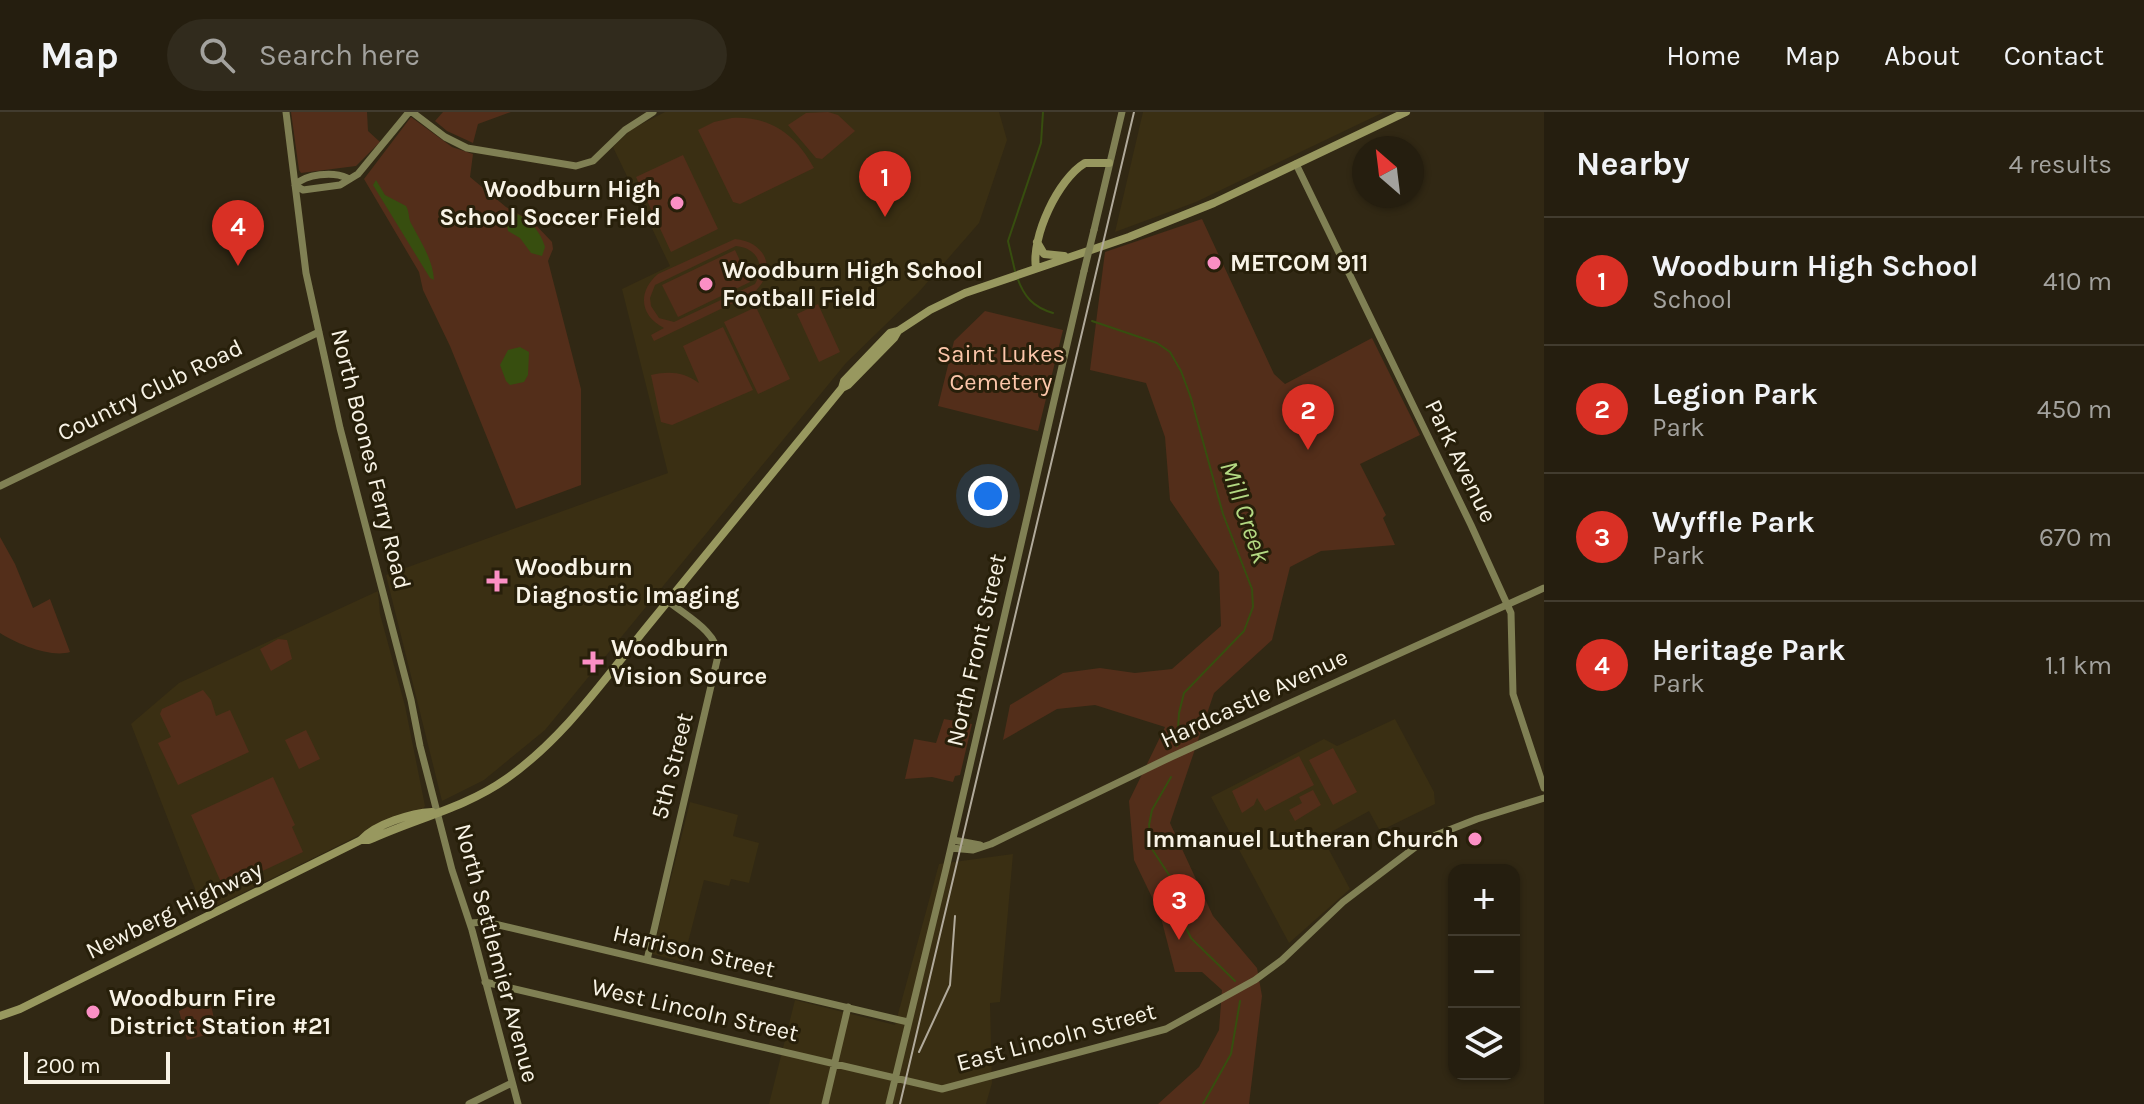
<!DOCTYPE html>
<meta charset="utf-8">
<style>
body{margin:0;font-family:Karla,sans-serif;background:#312b1d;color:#f1f3f6}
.controls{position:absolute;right:24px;bottom:24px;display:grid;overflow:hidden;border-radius:16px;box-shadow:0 2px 6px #0004}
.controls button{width:72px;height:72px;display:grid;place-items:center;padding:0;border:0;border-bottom:2px solid #423c2f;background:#251e0f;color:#f1f3f6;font:40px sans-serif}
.compass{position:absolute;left:1352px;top:24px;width:72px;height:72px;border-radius:50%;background:#251e0f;box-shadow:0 2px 6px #0004;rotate:332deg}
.scale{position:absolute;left:24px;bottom:20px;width:146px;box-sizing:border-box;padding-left:8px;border:4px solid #f8f3e6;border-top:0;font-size:22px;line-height:28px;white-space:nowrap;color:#f8f3e6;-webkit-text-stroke:6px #271f0a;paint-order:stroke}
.you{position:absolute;left:988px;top:384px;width:28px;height:28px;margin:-20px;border:6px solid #fff;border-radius:50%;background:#1a73e8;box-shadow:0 0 0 12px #1a73e833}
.badge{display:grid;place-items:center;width:52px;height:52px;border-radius:50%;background:#d93025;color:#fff;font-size:26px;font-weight:700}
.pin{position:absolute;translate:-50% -66px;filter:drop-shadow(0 2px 4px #0008)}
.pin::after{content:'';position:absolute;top:42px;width:28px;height:24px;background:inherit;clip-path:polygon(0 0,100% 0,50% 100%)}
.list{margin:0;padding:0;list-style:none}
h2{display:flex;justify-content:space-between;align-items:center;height:104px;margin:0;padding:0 32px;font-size:34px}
h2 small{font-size:26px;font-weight:400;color:#a3a29e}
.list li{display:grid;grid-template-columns:52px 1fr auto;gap:24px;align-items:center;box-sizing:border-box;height:128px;padding:0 32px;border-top:2px solid #423c2f}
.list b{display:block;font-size:30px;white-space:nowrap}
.list p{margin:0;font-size:26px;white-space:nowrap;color:#a3a29e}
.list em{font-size:26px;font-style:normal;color:#a3a29e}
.icon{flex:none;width:44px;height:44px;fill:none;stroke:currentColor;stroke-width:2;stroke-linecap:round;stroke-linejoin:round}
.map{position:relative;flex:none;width:1544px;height:992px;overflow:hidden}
header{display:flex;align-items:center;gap:48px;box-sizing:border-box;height:112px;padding:0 40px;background:#251e0f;border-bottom:2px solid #423c2f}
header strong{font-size:38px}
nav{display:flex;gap:44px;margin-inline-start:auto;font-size:28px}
.search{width:560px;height:72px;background:#312b1d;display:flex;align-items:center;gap:20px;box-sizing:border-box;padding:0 28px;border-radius:44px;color:#a3a29e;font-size:30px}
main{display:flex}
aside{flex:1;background:#251e0f}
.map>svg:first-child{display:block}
.built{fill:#3a2f13}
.green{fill:#532e1a;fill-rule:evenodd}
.water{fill:#374e0f}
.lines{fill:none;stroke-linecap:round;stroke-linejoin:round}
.stream{stroke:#374e0f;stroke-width:2}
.secondary{stroke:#808054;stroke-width:7}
.primary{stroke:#98985f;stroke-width:8}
.rail{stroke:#b1aa9b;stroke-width:2}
.secondary-bridge{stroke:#808054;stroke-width:7}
.poi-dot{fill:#fb8fc4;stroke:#271f0a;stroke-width:3}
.labels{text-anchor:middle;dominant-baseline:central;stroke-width:6;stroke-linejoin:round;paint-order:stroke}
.poi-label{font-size:24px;font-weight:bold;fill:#f8f3e6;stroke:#271f0a;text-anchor:start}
.park-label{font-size:24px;fill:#fcc6aa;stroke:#271f0a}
.street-label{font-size:24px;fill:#f8f3e6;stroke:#271f0a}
.water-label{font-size:26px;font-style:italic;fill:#b3d982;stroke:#271f0a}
</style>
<header>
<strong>Map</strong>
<div class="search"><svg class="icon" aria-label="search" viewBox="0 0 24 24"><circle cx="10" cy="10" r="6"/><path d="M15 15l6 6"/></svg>Search here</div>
<nav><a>Home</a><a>Map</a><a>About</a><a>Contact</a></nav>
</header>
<main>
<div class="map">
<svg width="1544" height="992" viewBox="0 0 1544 992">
<rect width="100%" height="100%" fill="#312814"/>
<path class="built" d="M665 0H999L1007 28 979 111 918 181 846 251 545 618 484 668 442 689 386 463 668 361 622 177 670 154 613 35 632 17Z
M1143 0H1384L1196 90 1115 120Z
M378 479 380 502 405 594 425 694 422 698 382 712 204 800 131 612 179 571Z
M1395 607 1434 680 1435 692 1380 719 1369 699 1322 725 1350 777 1289 831 1211 685 1324 627 1337 634Z
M690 690 738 703 733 724 759 731 749 771 731 767 729 774 704 768 683 850 652 842Z
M1013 742 1000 890 990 891 992 971 986 992H769L795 888 895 913 939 752Z"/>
<path class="green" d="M291 0H367L368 19 380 30 356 54 301 61 299 58Z
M443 0H511L478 12 473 31 447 19 435 9Z
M828 0 838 3 855 19 822 47 816 46 788 13 806 1Z
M411 5 452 35 473 42 470 65 506 95 533 110 552 130 553 137 548 149 581 277V373L516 397 450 234 423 178 419 160 364 67Z
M732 6C771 4 796 23 814 56L740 92 733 90 698 18 714 10Z
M683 43 718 117 671 140 636 65Z
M1202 107 1274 262 1285 272 1372 226 1420 323 1360 352 1386 403 1383 406 1395 433 1321 439 1290 455 1272 528 1214 581 1170 711 1213 804 1257 856 1262 884 1249 992H1158L1199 955 1219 918 1222 878 1202 860H1175L1160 802 1134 748 1129 689 1165 615 1095 593 1057 597 1003 628 1010 593 1063 561 1100 556 1135 561 1172 557 1221 514 1219 460 1170 388 1165 325 1146 271 1090 258 1105 140Z
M735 127C768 130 778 161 752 182L654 229 651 223 664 216C640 204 637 180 658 162ZM736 134C757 136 766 153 755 172L674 210 659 206 651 194 650 186 655 173Z
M735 138 750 170 678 205 662 173Z
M818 192 840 240 819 250 797 202Z
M756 195 790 267 758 282 724 210Z
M985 199 1063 218 1038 319 938 294 954 229Z
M723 215 753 278 672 313 661 310 651 263C670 259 683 260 699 271L683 234Z
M0 425 15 452 33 496 50 487 70 540C51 546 17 532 0 521Z
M278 527 287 528 292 547 271 559 260 537Z
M203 578 211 588 216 604 230 598 249 640 178 673 158 631 171 625 160 602 162 597Z
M944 607 972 612 960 663 955 664 953 670 932 665 905 667 914 627 936 631Z
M306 618 320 647 299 657 285 628Z
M1333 636 1357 680 1333 693 1309 648Z
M1299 644 1314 673 1265 699 1257 686 1254 693 1242 701 1232 679Z
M273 665 295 713 292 715 303 740 224 777 191 703Z
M1313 678 1321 693 1295 709 1289 698 1302 691 1299 685Z
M209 884 217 920 187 928 179 899Z"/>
<path class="water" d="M376 68 385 83 406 94C410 101 408 107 412 113 421 130 433 148 434 168L430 166 373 73Z
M514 101C529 106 541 120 545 135L542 144 531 141 520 126 508 119 506 106Z
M520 235 529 240 528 263 524 270 510 273 506 269 500 253 508 238Z"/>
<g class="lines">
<path class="stream" d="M1015 159 1008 129 1041 31 1043 0
M1017 165C1024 185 1033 195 1053 201
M1092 209 1157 231 1170 240 1181 259 1191 286 1223 402 1252 477 1253 495 1244 519 1184 581 1179 601 1177 634
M1171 665 1152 698 1149 713 1152 737 1173 769 1180 804 1191 826 1235 869
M1203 992 1231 942 1240 889"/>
<path class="secondary" d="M286 0 306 161 340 316 411 588 420 634 452 758 472 818 518 992
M412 0 445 25 467 36 576 54 593 49 625 18 653 0
M1296 52 1471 413 1511 501 1513 582 1544 676
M347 66C333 59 306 62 295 73L303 78 340 73 358 62 409 0
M1094 118 1122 0
M0 374 319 220
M953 728 980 733
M951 736 973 738 991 732 1171 645 1544 476
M470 811 486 810 908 910
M647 848 718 544C718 520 686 504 668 489
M485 870 942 977 1166 917 1255 868 1282 848 1343 790 1426 727 1477 707 1544 686
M469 992 512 971
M825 992 848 895
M889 992 946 757 1084 159"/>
<path class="primary" d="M1037 130 1044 142 1064 144
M1036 156C1031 125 1058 67 1085 51H1109
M842 276 848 273 894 226 898 219
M361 728H369C414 707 465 696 506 667 563 627 603 569 646 516 712 436 777 356 842 276L844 269 890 221 898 219 930 198 965 181 1129 125 1214 91 1406 0
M0 904 20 897 361 728C375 712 412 701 432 700"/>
<path class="rail" d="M919 940 950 873 955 804
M900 992 1134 0"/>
<path class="secondary-bridge" d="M1084 159 1094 118"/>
</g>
<g class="poi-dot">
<circle cx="677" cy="91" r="8"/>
<circle cx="1214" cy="151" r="8"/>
<circle cx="706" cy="172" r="8"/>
<path d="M493 457h8v8h8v8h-8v8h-8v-8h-8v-8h8z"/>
<path d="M589 538h8v8h8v8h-8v8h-8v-8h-8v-8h8z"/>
<circle cx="1475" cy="727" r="8"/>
<circle cx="93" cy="900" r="8"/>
</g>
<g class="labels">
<g class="poi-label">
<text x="661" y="77" text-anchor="end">Woodburn High<tspan x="661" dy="28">School Soccer Field</tspan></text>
<text x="1230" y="151">METCOM 911</text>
<text x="722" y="158">Woodburn High School<tspan x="722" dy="28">Football Field</tspan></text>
<text x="515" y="455">Woodburn<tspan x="515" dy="28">Diagnostic Imaging</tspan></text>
<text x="611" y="536">Woodburn<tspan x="611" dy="28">Vision Source</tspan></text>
<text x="1459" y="727" text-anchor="end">Immanuel Lutheran Church</text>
<text x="109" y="886">Woodburn Fire<tspan x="109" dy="28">District Station #21</tspan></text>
</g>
<g class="park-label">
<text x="1001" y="242">Saint Lukes<tspan x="1001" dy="28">Cemetery</tspan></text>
</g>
<g class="street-label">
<text transform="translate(150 278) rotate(-26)">Country Club Road</text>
<text transform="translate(371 347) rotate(76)">North Boones Ferry Road</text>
<text transform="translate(1461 349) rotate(64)">Park Avenue</text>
<text transform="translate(976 538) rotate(-77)">North Front Street</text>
<text transform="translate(1254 586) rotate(-25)">Hardcastle Avenue</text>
<text transform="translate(672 654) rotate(-76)">5th Street</text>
<text transform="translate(174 798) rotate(-26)">Newberg Highway</text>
<text transform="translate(694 839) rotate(13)">Harrison Street</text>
<text transform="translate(497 841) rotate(75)">North Settlemier Avenue</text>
<text transform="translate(695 898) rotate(13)">West Lincoln Street</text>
<text transform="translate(1056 925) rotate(-15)">East Lincoln Street</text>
</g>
<g class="water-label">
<text transform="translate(1245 400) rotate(71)">Mill Creek</text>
</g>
</g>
</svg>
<div class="controls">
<button>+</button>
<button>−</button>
<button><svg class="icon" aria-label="layers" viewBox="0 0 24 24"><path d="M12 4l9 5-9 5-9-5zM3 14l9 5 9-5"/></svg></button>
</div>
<svg class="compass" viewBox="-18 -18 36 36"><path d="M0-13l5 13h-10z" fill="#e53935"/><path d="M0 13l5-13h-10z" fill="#a3a29e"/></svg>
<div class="scale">200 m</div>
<div class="you"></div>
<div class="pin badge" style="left:885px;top:105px">1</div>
<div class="pin badge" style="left:1308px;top:338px">2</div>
<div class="pin badge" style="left:1179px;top:828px">3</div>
<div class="pin badge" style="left:238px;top:154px">4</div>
</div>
<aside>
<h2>Nearby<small>4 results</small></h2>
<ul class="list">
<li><span class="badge">1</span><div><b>Woodburn High School</b><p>School</p></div><em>410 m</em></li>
<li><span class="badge">2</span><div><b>Legion Park</b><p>Park</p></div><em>450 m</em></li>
<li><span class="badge">3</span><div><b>Wyffle Park</b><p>Park</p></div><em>670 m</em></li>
<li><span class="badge">4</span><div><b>Heritage Park</b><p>Park</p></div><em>1.1 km</em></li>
</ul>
</aside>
</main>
